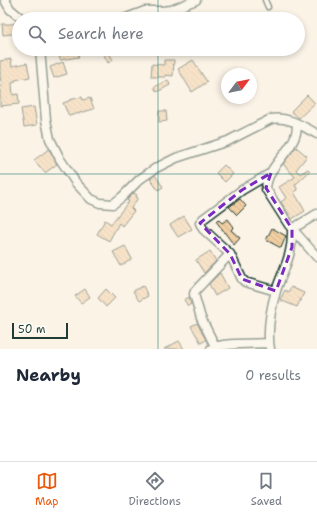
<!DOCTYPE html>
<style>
body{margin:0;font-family:"Shantell Sans",sans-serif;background:#f6f6f7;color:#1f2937}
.compass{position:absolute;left:221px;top:68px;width:36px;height:36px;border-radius:50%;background:#fff;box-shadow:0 2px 6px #0003;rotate:58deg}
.scale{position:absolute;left:12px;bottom:10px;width:56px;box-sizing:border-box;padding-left:4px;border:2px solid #1f3d34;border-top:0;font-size:11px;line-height:14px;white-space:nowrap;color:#1f3d34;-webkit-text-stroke:3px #fdfcf7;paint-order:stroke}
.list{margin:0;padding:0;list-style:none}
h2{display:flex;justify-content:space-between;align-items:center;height:52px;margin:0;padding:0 16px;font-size:17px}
h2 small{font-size:13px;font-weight:400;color:#747a83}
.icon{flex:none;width:22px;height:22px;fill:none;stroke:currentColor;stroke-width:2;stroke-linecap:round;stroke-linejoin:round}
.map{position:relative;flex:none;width:317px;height:349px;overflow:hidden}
.search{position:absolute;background:#fff;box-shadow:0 2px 6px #0003;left:12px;right:12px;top:12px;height:44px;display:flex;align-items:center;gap:10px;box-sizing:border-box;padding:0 14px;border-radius:22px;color:#747a83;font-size:15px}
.sheet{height:112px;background:#fff}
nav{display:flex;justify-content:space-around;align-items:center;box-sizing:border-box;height:56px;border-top:1px solid #e0e1e3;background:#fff;font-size:11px;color:#747a83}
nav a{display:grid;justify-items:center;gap:2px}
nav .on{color:#ea580c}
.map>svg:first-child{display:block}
.building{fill:url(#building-back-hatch);stroke:#1f3d34}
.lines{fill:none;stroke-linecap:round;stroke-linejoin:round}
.lane-casing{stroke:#1f3d34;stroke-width:7}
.street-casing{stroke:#1f3d34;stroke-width:11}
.lane{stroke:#fdfcf7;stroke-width:4}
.street{stroke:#fdfcf7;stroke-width:8}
.marked{fill:none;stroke:#7b2cbf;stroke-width:3;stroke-dasharray:8 5;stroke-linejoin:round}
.grid{fill:none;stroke:#0f766e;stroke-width:1;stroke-opacity:0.55}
</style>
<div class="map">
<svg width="317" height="349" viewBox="0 0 317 349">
<defs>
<pattern id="building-back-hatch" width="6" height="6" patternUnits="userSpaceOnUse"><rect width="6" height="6" fill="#f2cfa3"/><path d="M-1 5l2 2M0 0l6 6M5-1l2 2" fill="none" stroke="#cfb38d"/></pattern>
</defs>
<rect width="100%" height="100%" fill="#fbf3e6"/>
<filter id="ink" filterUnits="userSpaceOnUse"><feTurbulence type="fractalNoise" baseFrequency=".025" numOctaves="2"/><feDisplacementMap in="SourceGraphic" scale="8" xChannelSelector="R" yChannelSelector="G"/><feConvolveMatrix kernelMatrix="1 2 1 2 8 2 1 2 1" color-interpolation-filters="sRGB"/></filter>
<g filter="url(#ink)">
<path class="building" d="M17 22 19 24V33L3 35 2 24H12Z
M58 49H77L79 57 60 60Z
M106 49H107L113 60 108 63 102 51Z
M11 59 12 66 27 63 30 77 15 80V82L12 83 13 95 18 94 19 104 0 106V86H2L0 76V61Z
M164 60H174L173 76 165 75 166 77H151L152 64 164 65Z
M193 60 207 82 192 92 178 69Z
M63 62 67 74 54 78 50 67Z
M168 80 170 85 157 92 154 87Z
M307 95 315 103 299 118 291 111Z
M82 97 83 100 90 98 94 109 69 116 63 103 69 101V100Z
M34 107 37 125 24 127 21 109Z
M159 111H166L167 121 159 122Z
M296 147 307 156 296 170 300 174 308 169 310 171 295 185 298 190 294 192 305 211 292 219 281 202 286 198 279 187 295 177 283 164Z
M49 149 57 164 45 173 34 160Z
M224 165 233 174 225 182 216 173Z
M155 175 163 187 158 190 150 179Z
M134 193 137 195 136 197 138 198 131 208 134 211 122 226 119 223 109 241 97 234 105 220 111 224 129 201 127 200Z
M240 199 246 206 237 215 229 207Z
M184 216 192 229 178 237 170 225Z
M218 219 222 223 228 219 234 227 231 230 240 238 234 245 216 221Z
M272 228 286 236 281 248 266 240Z
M125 246 132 259 121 266 113 252Z
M210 251 216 261 204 273 196 260Z
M220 273 228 288 215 296 209 284Z
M143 286 148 296 139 301 133 291Z
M291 287 304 293 297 307 280 300 285 290 288 292Z
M85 289 90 297 81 303 75 296Z
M106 289 115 298 106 307 98 298Z
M189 297 191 304 188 306 184 300Z
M197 323 206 340 201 343 191 326Z
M179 341 184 349H164Z"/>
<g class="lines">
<defs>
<path id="lane" d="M265 0 268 7"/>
<path id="street" d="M5 0 10 9 22 19
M124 19 145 11H162L171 10 196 0
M40 49 46 120 50 139 60 159 76 183 91 199 100 203 113 204 122 197 140 179 156 168 176 158 228 141 271 119C288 116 302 126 317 134
M297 124C298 150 267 163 266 189L289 225 317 257
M271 173 242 190 203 219 200 223 203 229 230 254 242 279 245 282 276 291
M215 346 201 318 194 294 195 291 230 254
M211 349C222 342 254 344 269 343
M270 349C267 331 271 308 276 291 284 267 293 255 292 229L317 214"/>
</defs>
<use href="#lane" class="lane-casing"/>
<use href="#street" class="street-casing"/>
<use href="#lane" class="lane"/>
<use href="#street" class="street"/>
</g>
</g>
<path d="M0 0H317V349H0ZM271 173 266 188 292 229V247L276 291 242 279 230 254 200 223 242 190Z" fill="#fbf3e6" fill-opacity=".55" fill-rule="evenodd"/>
<path class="marked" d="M271 173 266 188 292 229V247L276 291 242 279 230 254 200 223 242 190Z"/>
<path class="grid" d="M158 0V19M158 49V349M0 174H317"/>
</svg>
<svg class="compass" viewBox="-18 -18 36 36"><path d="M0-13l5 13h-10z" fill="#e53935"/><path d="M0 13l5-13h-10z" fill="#747a83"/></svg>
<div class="scale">50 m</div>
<div class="search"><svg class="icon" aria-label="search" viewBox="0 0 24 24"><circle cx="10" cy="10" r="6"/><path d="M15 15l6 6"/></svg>Search here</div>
</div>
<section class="sheet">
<h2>Nearby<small>0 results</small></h2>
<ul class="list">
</ul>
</section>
<nav>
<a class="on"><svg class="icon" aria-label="map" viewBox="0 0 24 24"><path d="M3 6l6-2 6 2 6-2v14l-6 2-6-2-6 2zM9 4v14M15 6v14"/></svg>Map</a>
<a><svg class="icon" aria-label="directions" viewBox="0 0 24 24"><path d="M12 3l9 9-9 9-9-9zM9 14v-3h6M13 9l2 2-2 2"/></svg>Directions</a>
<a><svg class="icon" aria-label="saved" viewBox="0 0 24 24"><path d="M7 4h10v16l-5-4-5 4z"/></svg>Saved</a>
</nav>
